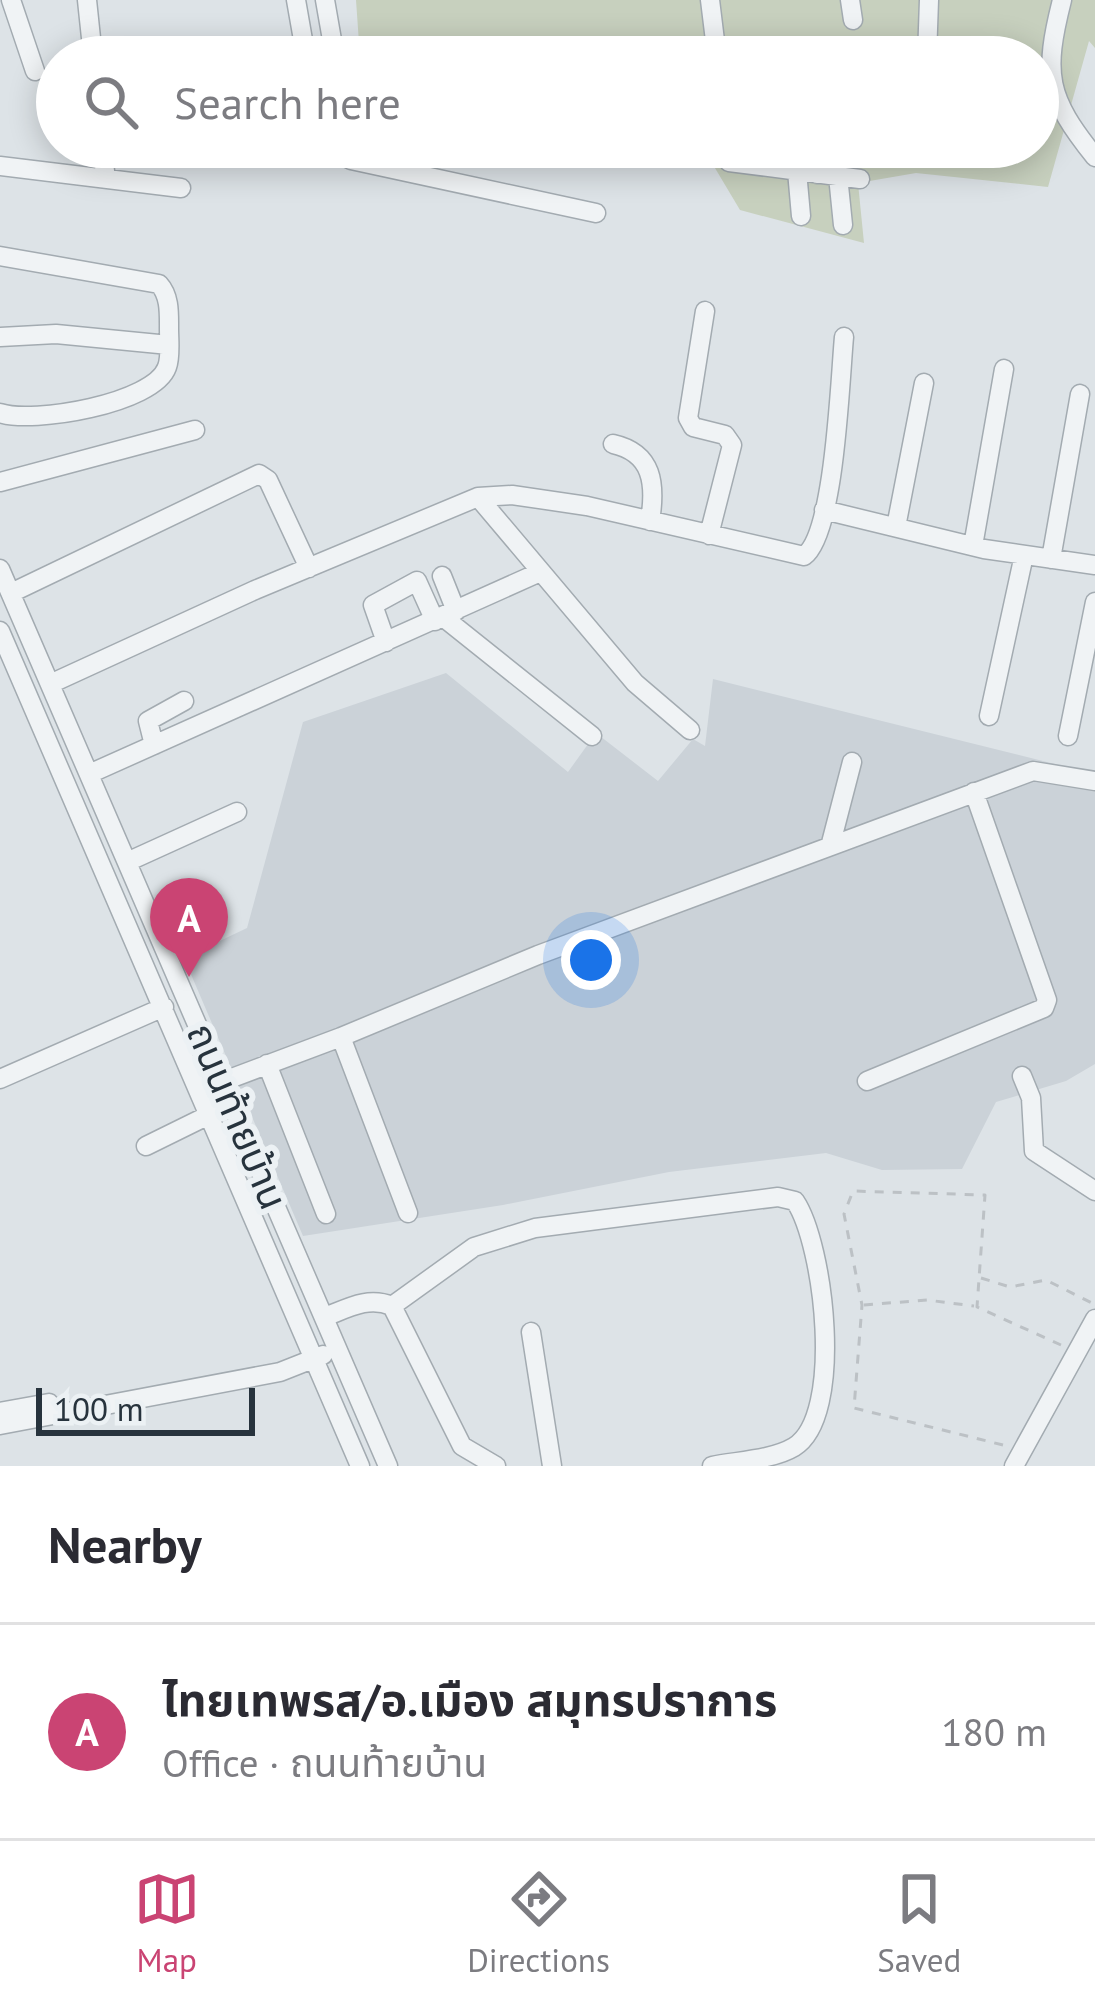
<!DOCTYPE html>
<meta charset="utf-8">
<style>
body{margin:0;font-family:"PT Sans","Noto Sans Thai",sans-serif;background:#f7f7f7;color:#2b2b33}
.scale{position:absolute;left:36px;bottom:30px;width:219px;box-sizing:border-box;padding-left:12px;border:6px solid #27333d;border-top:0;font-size:33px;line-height:42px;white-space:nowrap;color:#27333d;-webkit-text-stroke:9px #ecf1f4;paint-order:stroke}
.you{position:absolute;left:591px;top:960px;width:42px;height:42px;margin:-30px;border:9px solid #fff;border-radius:50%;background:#1a73e8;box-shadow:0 0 0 18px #1a73e833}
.badge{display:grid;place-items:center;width:78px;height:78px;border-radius:50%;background:#ca4473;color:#fff;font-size:39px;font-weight:700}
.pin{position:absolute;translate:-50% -99px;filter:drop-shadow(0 3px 6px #0008)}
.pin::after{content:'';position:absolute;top:63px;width:42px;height:36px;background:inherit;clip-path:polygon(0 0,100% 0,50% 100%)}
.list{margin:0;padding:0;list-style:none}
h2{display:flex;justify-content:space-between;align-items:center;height:156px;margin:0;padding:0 48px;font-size:51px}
h2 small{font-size:39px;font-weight:400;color:#7c7c81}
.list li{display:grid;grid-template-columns:78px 1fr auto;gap:36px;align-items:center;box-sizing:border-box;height:216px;padding:0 48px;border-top:3px solid #e1e1e2}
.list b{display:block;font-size:45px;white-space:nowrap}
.list p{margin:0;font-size:39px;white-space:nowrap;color:#7c7c81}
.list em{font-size:39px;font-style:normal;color:#7c7c81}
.icon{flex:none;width:66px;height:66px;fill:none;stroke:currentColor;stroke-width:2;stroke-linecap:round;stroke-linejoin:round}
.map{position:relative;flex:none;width:1095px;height:1466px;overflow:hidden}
.search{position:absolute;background:#fff;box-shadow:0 6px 30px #0003;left:36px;right:36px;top:36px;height:132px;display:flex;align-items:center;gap:30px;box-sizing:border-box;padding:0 42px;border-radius:66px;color:#7c7c81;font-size:45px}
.sheet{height:372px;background:#fff}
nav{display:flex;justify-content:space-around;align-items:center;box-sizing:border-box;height:168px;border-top:3px solid #e1e1e2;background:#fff;font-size:33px;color:#7c7c81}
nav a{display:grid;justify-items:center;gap:6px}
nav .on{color:#ca4473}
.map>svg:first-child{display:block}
.built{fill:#cbd2d8}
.green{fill:#c7d0be}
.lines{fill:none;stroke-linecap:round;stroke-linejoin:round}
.minor-casing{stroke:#a3abb1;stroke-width:21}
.path{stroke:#bcc1c5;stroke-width:3;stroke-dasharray:9 9;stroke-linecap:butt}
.minor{stroke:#f0f3f5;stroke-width:18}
.labels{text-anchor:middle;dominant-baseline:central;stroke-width:12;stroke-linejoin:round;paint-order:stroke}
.street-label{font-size:39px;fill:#27333d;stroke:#ecf1f4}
</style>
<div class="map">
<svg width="1095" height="1466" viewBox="0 0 1095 1466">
<rect width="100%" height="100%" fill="#dde3e7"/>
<path class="built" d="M446 673 568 772 596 733 658 781 693 739 705 746 713 679 1095 774V1064L1066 1081 996 1102 962 1169 882 1170 826 1153 669 1172 503 1205 303 1236 184 958 247 928 303 722Z"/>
<path class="green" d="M356 0H1095V48L1089 41 1048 187 916 173 858 183 864 243 740 210 709 158 662 149 593 147H1038V57H360Z"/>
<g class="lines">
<defs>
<path id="minor" d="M11 0 35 71
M87 0 93 57
M296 0 306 57
M325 0 335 57
M710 0 717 57
M850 0 853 20
M1062 0C1043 75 1047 97 1095 157
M772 57 826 49
M927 57 929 0
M102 147 106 179
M326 147 351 160 596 213
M728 147 729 162 860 179
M814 147 817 174
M0 166 181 188
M797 171 801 216
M838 176 843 225
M0 256 159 284C170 296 169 313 169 329 169 340 171 357 167 367 154 404 32 424 0 413
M705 311 688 418 693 427 725 435 732 445 709 535
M0 337 56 334 169 345
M613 444C653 453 656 484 650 521
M0 482 195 430
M478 497 635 683 690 730
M824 510 984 549 1095 565
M896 527 924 383
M973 546 1004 369
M1051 559 1080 394
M0 569 388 1466
M442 576 456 611
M11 593 259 474 268 480 309 568
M443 617 592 736
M0 631 360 1466
M386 642 373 605 417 581 435 621
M50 684 255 590 478 497 512 495 587 506 804 556C835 534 840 378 844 337
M989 716 1024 555
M1068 736 1095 602
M154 745 148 721 184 701
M89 774 538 573
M831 843 852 762
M127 862 237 812
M341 1037 538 955 1033 771 1095 781
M267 1064 326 1214
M1022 1076 1031 1098 1034 1151 1095 1191
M0 1079 164 1007
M867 1081 1044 1008 1047 1000 974 792
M216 1084 341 1037 408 1213
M146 1146 211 1114
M392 1306 474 1247 535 1228 778 1197 795 1201C824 1244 845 1416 794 1447 772 1460 736 1461 712 1466
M325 1317C348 1308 368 1296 392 1306L462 1446 496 1466
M531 1332 552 1466
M0 1412 49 1403
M0 1425 280 1372 323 1355
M1014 1466 1095 1319"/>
</defs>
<use href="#minor" class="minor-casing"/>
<path class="path" d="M981 1278 1010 1287 1046 1280 1094 1304
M864 1305 927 1300 974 1306
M1003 1445 854 1408 862 1305 844 1214 853 1191 985 1195 977 1307 1061 1345"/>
<use href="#minor" class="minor"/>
</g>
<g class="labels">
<g class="street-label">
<text transform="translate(238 1116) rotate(67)">ถนนท้ายบ้าน</text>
</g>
</g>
</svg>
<div class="scale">100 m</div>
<div class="you"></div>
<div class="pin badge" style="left:189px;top:977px">A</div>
<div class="search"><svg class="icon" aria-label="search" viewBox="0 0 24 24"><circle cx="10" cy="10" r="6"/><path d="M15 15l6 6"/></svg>Search here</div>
</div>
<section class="sheet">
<h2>Nearby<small></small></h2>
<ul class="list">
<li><span class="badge">A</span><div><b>ไทยเทพรส/อ.เมือง สมุทรปราการ</b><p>Office · ถนนท้ายบ้าน</p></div><em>180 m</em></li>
</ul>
</section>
<nav>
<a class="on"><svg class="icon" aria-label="map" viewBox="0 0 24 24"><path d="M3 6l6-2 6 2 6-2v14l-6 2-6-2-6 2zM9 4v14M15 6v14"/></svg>Map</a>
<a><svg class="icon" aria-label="directions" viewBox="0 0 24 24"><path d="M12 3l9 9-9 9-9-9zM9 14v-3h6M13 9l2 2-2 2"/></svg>Directions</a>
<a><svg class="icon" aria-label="saved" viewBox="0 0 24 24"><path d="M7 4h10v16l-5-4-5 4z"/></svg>Saved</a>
</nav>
